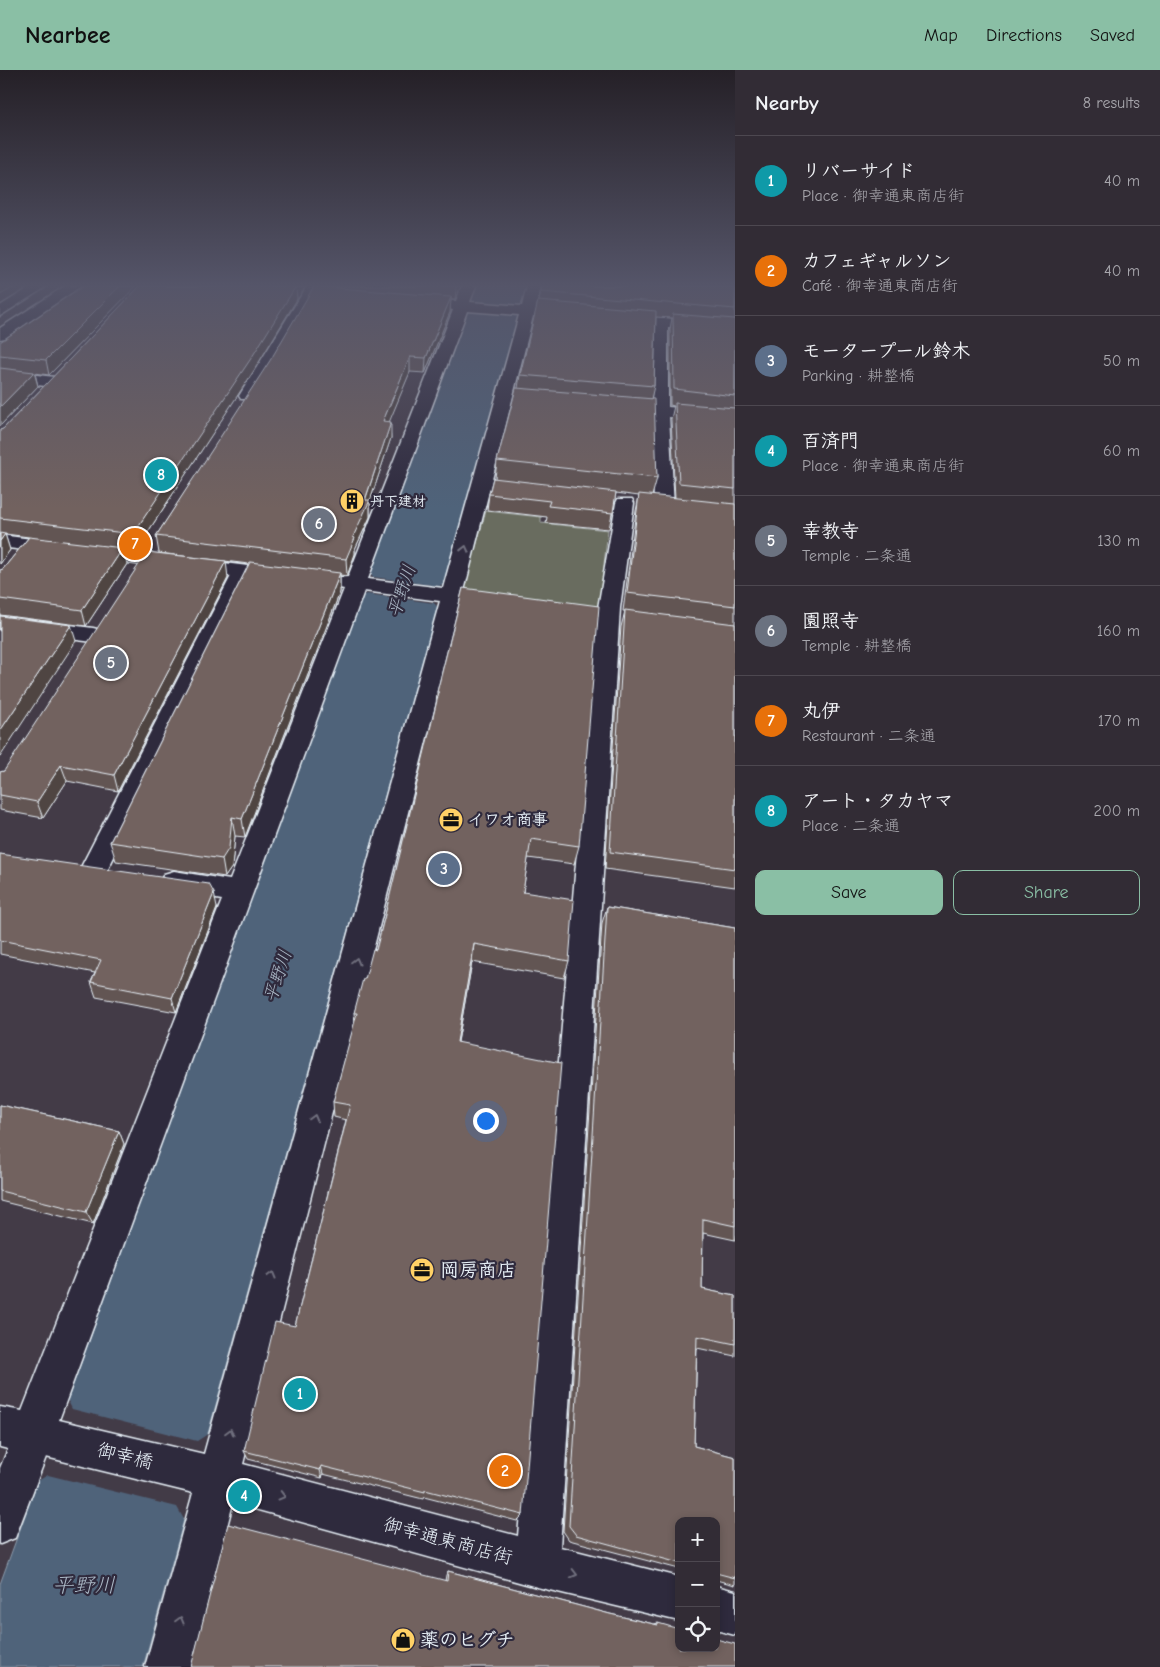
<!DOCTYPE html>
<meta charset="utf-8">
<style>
body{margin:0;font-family:"Comic Neue","Klee One",sans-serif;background:#3d3841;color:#f1f3f6}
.controls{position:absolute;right:15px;bottom:15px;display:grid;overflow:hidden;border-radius:10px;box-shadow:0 2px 8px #0003}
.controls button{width:45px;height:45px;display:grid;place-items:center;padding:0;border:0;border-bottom:1px solid #4d4850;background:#322c35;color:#f1f3f6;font:25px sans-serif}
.you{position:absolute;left:485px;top:1050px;width:18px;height:18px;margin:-12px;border:4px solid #fff;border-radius:50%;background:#1a73e8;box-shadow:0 0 0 8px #1a73e833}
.badge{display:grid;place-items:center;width:32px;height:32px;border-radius:50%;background:#8abfa5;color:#fff;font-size:16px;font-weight:700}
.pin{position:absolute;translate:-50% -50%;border:2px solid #fff;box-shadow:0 1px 5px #0006}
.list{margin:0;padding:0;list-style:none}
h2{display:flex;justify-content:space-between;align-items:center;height:65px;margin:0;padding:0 20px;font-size:21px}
h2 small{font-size:16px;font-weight:400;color:#a8a7ad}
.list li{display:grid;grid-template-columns:32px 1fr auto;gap:15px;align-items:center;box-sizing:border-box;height:90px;padding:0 20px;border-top:1px solid #4d4850}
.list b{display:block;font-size:19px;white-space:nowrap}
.list p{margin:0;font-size:16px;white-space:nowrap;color:#a8a7ad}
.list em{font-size:16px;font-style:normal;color:#a8a7ad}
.actions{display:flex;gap:10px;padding:15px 20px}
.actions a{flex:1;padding:11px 0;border:1px solid #8abfa5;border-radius:10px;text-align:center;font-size:18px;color:#8abfa5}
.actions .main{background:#8abfa5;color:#111}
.icon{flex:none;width:28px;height:28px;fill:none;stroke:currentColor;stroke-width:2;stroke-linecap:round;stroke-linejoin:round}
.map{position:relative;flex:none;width:735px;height:1597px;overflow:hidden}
header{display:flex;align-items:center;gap:30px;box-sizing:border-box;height:70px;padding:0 25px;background:#8abfa5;color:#111}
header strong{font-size:24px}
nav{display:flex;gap:28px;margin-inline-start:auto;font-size:18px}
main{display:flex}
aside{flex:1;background:#322c35}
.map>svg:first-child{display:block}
.green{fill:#696c5e;stroke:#a8aeab}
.water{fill:#4f637a;stroke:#8c9cac}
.pier{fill:#433b47}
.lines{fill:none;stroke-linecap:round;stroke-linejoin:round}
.minor-casing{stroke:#e8f1f8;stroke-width:3}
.major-casing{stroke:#e8f1f8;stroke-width:3}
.minor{fill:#2f2a3d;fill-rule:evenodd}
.major{fill:#2f2a3d;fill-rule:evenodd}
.wall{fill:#625452;stroke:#e8f1f8;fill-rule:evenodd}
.shaded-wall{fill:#504542;stroke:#e8f1f8}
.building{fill:#72625f;stroke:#e8f1f8}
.oneway{stroke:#70707e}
.labels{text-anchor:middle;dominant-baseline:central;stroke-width:4.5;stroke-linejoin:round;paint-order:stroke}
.far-poi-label{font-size:14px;font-weight:bold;fill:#e8f1f8;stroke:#2f2a3d;text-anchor:start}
.poi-label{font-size:16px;font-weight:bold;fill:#e8f1f8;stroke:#2f2a3d;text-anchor:start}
.water-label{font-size:18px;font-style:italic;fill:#abb8c6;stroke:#2f2a3d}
.near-poi-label{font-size:19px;font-weight:bold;fill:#e8f1f8;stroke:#2f2a3d;text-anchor:start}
.near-street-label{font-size:19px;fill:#e8f1f8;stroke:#2f2a3d}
.near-water-label{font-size:21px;font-style:italic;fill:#abb8c6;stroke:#2f2a3d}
</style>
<header>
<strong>Nearbee</strong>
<nav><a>Map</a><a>Directions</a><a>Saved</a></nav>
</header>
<main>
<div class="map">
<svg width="735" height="1597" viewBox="0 0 735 1597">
<rect width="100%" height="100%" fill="#433b47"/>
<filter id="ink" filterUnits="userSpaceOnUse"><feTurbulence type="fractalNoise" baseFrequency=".02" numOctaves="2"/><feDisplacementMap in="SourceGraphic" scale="10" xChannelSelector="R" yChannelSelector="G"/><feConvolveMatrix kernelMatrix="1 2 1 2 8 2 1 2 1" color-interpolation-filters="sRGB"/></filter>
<g filter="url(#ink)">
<path class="green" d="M486 441 541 447V453L608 460 599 537 473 523 464 518Z"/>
<path class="water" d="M475 216H527L143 1597H0V1514Z"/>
<path class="pier" d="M368 503 373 507 439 516 446 513 439 538 434 533 367 524 360 527Z
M66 1327 72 1339 197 1371 211 1362 186 1453 177 1437 48 1405 34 1413Z"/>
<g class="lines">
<defs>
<path id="minor" d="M307 216H321L253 329H241L239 326Z
M462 216H476L470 232 522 236 527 216H541L536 237 549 239 551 242 544 246H533L464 521 477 524 481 528 477 532 461 533 243 1394 518 1466 598 538 616 433 618 429H632L634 433 620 538 560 1477 679 1507V1551L537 1517 233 1433 191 1597H145L193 1423 46 1387 15 1468 0 1474V1398L8 1379 0 1377V1337L22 1341 222 830 164 820 160 812 164 804 174 801 230 810 344 519 330 516 327 512 330 508 348 507 453 240 440 238 438 235 445 231H456ZM467 241 519 245 443 518 368 509ZM364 521 440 531 204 1384 59 1350Z
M619 244 735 254V262L668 257V337L735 343V353L669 347 674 437 671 441H657L654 437 652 346 611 342 609 338 611 334 652 336 654 255 614 251 612 248 614 245Z
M0 301 55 307 63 312 55 317 0 311Z
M0 465 281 500 288 502 291 506 288 510 281 512 251 508 108 799 104 806 94 810 84 806 80 799 231 506 0 477Z
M0 546 93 558 101 560 104 565 101 570 93 572 0 560Z
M716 1516 735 1521V1565L716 1560Z"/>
<path id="major" d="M32 216 46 217 0 246V236Z
M65 216H81L5 268 0 269V258Z"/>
</defs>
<use href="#minor" class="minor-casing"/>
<use href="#major" class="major-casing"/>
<use href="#minor" class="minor"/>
<use href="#major" class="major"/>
</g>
<path class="wall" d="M83 216H136L49 305 35 303 38 316 0 356V285Z
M140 216H306L304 217H296L297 229 253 302 136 480 123 478 127 494 86 556 0 545V500L3 499 29 467 5 464 10 480 0 494V360L3 359Z
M321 216H461L455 229H451L450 242 425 303 410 302 389 351 391 368 370 431V447L355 479V484L347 506 340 505V522L245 767 235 766 232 797 225 807 116 791 110 772 249 494 159 483 156 466Z
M542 216H735V817L605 799 621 557 625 541H623L636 441 639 426 616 423 609 459 546 453 547 447 487 440 489 424 495 408 497 391 518 318 520 305 539 231ZM656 247 672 248 670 259V335L674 336 671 349 675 428 652 426 657 408 651 329 654 316Z
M228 508 118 721 67 711 43 748 0 740V702L4 701Z
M463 518 579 776 574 794 528 788 523 822 569 891 564 908 472 892 458 972 523 1445 517 1451 424 1427 423 1429 323 1404 322 1408 248 1389 244 1381 295 1256 346 1050 334 1047 333 1032 355 953 354 943 376 880 389 829 436 635 437 622Z
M0 784 217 838 176 942 96 927 91 912 95 903 0 884Z
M607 837 735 858V1170L703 1163 702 1219 735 1226V1286L697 1278 694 1376 735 1387V1515L716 1510V1451H679V1499L569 1470 563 1461 602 853Z
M0 1035 119 1061 124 1074 93 1154 0 1131Z
M448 1501 610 1544 654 1554 658 1553 679 1578 445 1511 446 1505Z"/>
<path class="shaded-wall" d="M0 216H16L0 225Z
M120 216H136L49 305 46 290Z
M296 216 297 229 253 302 136 480 133 464Z
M456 216H461L455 229Z
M451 227 450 242 425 303 426 288Z
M410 287V302L383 367V351Z
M34 302 38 316 0 356V337Z
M391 352V368L370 431V447L355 479V484L347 506 346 489 353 467Z
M5 464 10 480 0 494V471Z
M123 478 127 494 86 556 82 540Z
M226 491 228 508 118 721 114 705Z
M340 503V522L245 767 242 749Z
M71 555 76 571 0 687V661Z
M61 695 67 711 43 748 37 732Z
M232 747 235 766 232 797 225 807 222 789Z
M214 823 217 838 176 942 172 928Z
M474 874 472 892 455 988 457 972Z
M119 1061 124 1074 93 1154 86 1142Z
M321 1396 323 1404 322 1408 320 1400Z"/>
<path class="building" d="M83 216H120L46 290 0 285V272Z
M140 216H296L252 287 133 464 0 448V360L3 359Z
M314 216 451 227 426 288 410 287 383 351 391 352 365 430H370L353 467 355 468 346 489 156 466 271 289Z
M542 216H707L735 218V239L541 222Z
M538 231 656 241 654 316 520 305Z
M673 244 735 249V326L674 319Z
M0 298 34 302 0 337Z
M516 318 654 329 657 408 497 391Z
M675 333 735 338V419L679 413Z
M493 408 616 422 613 443 548 436 550 431 489 424Z
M639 424 735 434V536L627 523Z
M0 463 5 464 0 471Z
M29 467 123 478 82 540 0 529V500L3 499Z
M147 482 226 491 114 705 61 695 37 732 0 725V702L4 701Z
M250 492 340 503 242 749 232 747 229 778 222 789 110 772Z
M463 518 599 536 579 776 531 769 523 822 574 830 569 891 474 874 457 972 561 993 523 1445 425 1420V1422L321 1396 320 1400 244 1381 275 1252 295 1256 350 1035 333 1032 357 943H354L363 909H365L373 879 376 880 389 829 439 622H437Z
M625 540 735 554V799L610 782Z
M0 546 71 555 0 661Z
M0 784 209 814 214 823 172 928 91 912 101 890 0 870Z
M607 837 735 858V1156L703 1149 702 1219 735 1226V1274L697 1266 694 1376 735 1387V1508L716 1503V1451H679V1493L576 1465 569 1456Z
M0 1035 119 1061 86 1142 0 1121Z
M228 1454 447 1511 448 1501 610 1544 658 1555V1553L679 1559V1578H716V1569L735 1574V1597H191Z"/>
<defs><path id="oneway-chevron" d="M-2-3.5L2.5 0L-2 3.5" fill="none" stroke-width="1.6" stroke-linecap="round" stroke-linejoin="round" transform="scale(1.25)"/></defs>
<g class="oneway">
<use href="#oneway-chevron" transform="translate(465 479) rotate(-76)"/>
<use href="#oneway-chevron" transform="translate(356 891) rotate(-75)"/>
<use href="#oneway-chevron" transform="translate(314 1048) rotate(-75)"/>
<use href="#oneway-chevron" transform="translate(272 1205) rotate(-75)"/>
<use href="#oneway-chevron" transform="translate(230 1362) rotate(-75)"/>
<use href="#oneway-chevron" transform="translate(282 1426) rotate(15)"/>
<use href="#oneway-chevron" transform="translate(574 1504) rotate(14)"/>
<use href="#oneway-chevron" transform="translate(180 1550) rotate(-75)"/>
</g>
</g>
<linearGradient id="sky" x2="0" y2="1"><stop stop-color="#252027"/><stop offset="0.49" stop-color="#555569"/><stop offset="1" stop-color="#555569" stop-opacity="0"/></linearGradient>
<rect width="735" height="439" fill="url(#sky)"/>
<defs>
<symbol id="building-disc" viewBox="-11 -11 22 22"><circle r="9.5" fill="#ffd166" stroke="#2f2a3d"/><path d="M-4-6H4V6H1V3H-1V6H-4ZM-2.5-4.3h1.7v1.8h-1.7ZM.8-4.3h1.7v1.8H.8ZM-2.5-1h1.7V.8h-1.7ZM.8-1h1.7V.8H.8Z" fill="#111"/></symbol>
<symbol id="office-disc" viewBox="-11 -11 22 22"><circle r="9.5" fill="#ffd166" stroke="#2f2a3d"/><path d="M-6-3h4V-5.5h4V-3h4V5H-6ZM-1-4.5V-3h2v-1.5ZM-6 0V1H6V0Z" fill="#111"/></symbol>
<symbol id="shop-disc" viewBox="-11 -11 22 22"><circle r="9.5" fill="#ffd166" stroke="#2f2a3d"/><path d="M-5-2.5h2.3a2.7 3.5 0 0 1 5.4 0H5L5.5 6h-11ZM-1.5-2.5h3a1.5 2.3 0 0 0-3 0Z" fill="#111"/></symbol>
</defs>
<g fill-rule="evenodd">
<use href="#building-disc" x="338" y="417" width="28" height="28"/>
<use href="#office-disc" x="437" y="736" width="28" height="28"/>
<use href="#office-disc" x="408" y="1186" width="28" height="28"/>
<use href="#shop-disc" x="389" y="1556" width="28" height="28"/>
</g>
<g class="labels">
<g class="far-poi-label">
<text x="370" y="431">丹下建材</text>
</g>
<g class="poi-label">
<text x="468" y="750">イワオ商事</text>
</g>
<g class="water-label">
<text transform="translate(402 521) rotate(-72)">平野川</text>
<text transform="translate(278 906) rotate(-72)">平野川</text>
</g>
<g class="near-poi-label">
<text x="440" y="1200">岡房商店</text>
<text x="420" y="1570">薬のヒグチ</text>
</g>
<g class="near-street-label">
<text transform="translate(125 1386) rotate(14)">御幸橋</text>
<text transform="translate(448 1471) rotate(15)">御幸通東商店街</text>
</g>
<g class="near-water-label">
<text x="84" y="1515">平野川</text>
</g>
</g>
</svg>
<div class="controls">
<button>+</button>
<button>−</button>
<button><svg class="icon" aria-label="locate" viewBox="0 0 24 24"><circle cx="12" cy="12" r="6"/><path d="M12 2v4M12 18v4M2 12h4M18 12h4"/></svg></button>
</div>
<div class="you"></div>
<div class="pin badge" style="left:300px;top:1324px;background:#0f9aa8">1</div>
<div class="pin badge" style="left:505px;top:1401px;background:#e8710a">2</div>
<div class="pin badge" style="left:444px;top:799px;background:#5c6f8a">3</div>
<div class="pin badge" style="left:244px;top:1426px;background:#0f9aa8">4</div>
<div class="pin badge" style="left:111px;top:593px;background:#6b7280">5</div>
<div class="pin badge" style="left:319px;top:454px;background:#6b7280">6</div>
<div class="pin badge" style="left:135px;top:474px;background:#e8710a">7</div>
<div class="pin badge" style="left:161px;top:405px;background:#0f9aa8">8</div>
</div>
<aside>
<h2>Nearby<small>8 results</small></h2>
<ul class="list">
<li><span class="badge" style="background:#0f9aa8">1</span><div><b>リバーサイド</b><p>Place · 御幸通東商店街</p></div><em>40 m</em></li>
<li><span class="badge" style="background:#e8710a">2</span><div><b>カフェギャルソン</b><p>Café · 御幸通東商店街</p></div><em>40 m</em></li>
<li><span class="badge" style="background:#5c6f8a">3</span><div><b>モータープール鈴木</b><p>Parking · 耕整橋</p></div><em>50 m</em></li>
<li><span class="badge" style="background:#0f9aa8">4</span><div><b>百済門</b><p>Place · 御幸通東商店街</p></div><em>60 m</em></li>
<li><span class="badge" style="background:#6b7280">5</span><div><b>幸教寺</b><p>Temple · 二条通</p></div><em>130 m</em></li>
<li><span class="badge" style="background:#6b7280">6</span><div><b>園照寺</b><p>Temple · 耕整橋</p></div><em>160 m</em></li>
<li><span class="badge" style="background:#e8710a">7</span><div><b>丸伊</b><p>Restaurant · 二条通</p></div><em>170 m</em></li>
<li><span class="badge" style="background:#0f9aa8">8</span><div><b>アート・タカヤマ</b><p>Place · 二条通</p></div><em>200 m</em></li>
</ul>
<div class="actions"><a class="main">Save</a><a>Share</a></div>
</aside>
</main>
